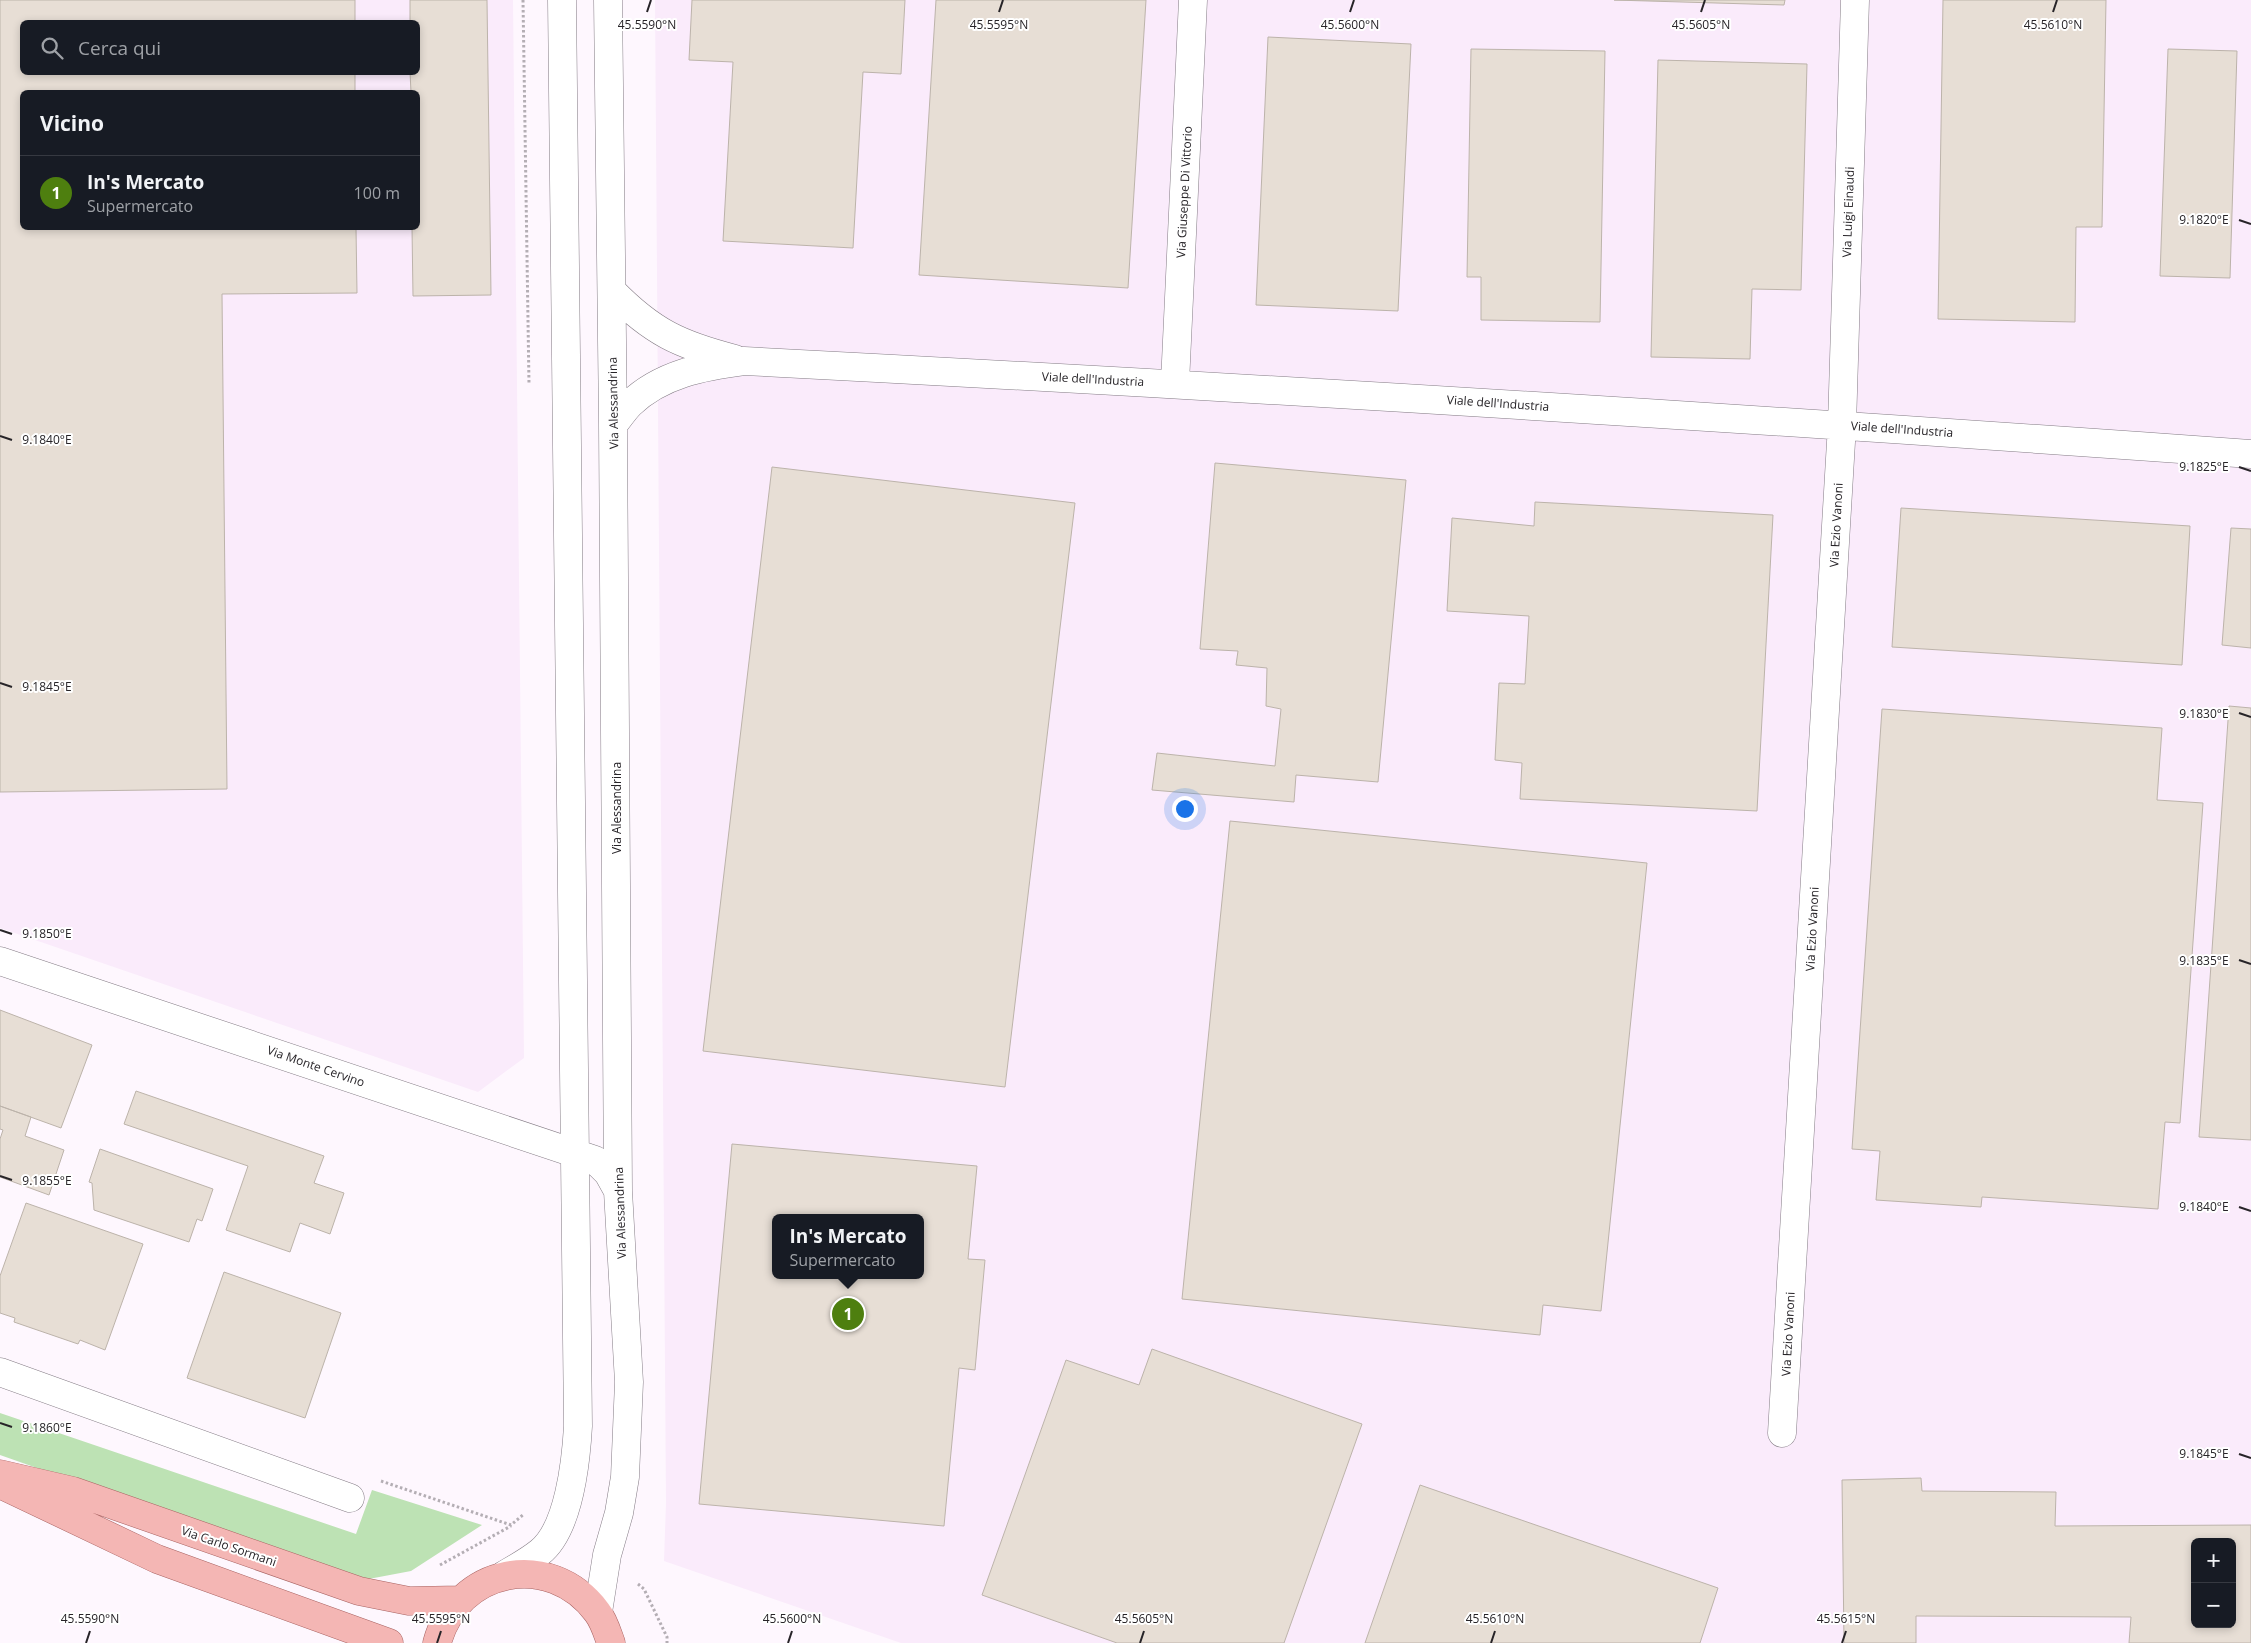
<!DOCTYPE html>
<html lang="it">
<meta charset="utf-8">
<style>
body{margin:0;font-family:"Open Sans",sans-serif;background:#242831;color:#f1f3f6}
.controls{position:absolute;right:15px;bottom:15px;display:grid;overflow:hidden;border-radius:8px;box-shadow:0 2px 8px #0003}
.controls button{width:45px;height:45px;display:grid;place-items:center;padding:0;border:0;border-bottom:1px solid #363941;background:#171b24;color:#f1f3f6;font:25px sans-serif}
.you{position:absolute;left:1184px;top:808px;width:18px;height:18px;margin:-12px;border:4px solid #fff;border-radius:50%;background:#1a73e8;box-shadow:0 0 0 8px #1a73e833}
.badge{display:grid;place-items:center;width:32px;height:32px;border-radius:50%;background:#4e7f0f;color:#fff;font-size:16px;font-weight:700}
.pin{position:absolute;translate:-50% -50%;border:2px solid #fff;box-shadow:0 1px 5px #0006}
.popup{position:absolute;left:772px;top:1214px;width:152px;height:65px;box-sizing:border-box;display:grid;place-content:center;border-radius:8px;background:#171b24;filter:drop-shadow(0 1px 4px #0005);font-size:16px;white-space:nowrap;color:#9ea1a6}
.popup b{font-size:19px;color:#f1f3f6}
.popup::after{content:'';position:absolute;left:50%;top:100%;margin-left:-10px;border:10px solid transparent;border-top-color:#171b24}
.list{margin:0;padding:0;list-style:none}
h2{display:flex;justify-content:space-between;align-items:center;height:65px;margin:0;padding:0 20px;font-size:21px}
h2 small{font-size:16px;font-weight:400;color:#9ea1a6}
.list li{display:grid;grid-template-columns:32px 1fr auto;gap:15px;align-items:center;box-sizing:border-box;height:75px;padding:0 20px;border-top:1px solid #363941}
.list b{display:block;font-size:19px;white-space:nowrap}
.list p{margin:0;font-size:16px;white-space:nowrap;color:#9ea1a6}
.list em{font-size:16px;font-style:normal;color:#9ea1a6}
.icon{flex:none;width:28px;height:28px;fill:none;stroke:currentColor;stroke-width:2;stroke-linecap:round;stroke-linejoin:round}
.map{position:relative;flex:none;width:2251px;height:1643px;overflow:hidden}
.search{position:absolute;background:#171b24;box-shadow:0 2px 8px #0003;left:20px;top:20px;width:400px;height:55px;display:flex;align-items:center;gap:12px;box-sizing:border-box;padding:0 18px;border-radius:8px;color:#9ea1a6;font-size:19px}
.panel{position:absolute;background:#171b24;box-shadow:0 2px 8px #0003;left:20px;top:90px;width:400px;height:140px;border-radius:8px}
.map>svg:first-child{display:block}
.built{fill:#faebfb;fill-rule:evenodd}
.green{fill:#bde2b4}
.building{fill:#e7ded5;stroke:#bcb3aa;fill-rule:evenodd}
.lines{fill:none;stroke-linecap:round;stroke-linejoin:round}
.minor-casing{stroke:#847c85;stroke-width:29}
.major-casing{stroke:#a86362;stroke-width:29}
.path{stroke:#b4aeb4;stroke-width:3;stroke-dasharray:2.5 2.5;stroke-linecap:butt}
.minor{stroke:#fff;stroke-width:28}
.major{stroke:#f4b6b4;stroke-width:28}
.ticks{fill:none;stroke:#272428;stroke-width:2}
.labels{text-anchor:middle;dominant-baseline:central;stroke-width:4;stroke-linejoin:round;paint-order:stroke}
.street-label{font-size:12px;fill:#272428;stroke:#fff}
.ticks-label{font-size:12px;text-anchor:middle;fill:#272428;stroke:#fff;stroke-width:4;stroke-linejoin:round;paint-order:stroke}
</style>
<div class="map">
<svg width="2251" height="1643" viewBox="0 0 2251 1643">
<rect width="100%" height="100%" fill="#fef7fe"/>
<path class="built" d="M0 0H513L524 1058 478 1092 0 928ZM22 22H418V72H22ZM22 92H418V228H22Z
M655 0H2251V1643H901L664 1561 666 1503ZM776 1218H920V1275H776ZM2195 1542H2232V1624H2195Z"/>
<path class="green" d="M0 1413 356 1534 372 1490 482 1525 411 1571 358 1581 0 1455Z"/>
<path class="building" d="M0 0H355V22H22V72H355V92H22V228H356L357 293 222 294 227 789 0 792Z
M410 0H487L491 295 413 296 412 228H418V92H411L410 72H418V22H410Z
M692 0H905L901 74 863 72 853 248 723 241 733 62 689 60Z
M936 0H1146L1128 288 919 275Z
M1614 0H1785L1784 5Z
M1943 0H2106L2102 227H2076L2075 322 1938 319Z
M1268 37 1411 44 1398 311 1256 305Z
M1471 49 1605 51 1600 322 1481 320V277H1467Z
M2168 49 2237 51 2230 278 2160 276Z
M1658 60 1807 64 1801 290 1752 289 1750 359 1651 357Z
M1215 463 1406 480 1378 782 1296 775 1294 802 1152 790 1157 753 1275 766 1281 709 1266 706 1267 668 1236 665 1238 651 1200 649Z
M772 467 1075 503 1005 1087 703 1051Z
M1535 502 1773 515 1757 811 1520 799 1522 763 1495 760 1499 683 1525 684 1529 616 1447 611 1452 518 1534 526Z
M1901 508 2190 526 2182 665 1892 647Z
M2231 528 2251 529V648L2222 645Z
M2229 706 2251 708V1140L2199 1137Z
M1882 709 2162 728 2157 800 2203 803 2180 1123 2165 1122 2158 1209 1982 1197 1981 1207 1876 1200 1880 1151 1852 1149Z
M1230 821 1647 863 1601 1311 1543 1305 1540 1335 1182 1299Z
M0 1010 92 1045 61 1128 0 1106Z
M136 1091 324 1156 314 1183 344 1193 330 1234 300 1223 290 1252 226 1230 248 1166 124 1124Z
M0 1106 31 1117 25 1136 64 1150 49 1195 0 1177V1139L3 1130 0 1129Z
M732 1144 977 1166 968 1259 985 1260 975 1370 959 1368 944 1526 699 1504ZM776 1218H920V1275H776Z
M100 1149 213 1189 202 1221 197 1219 189 1242 94 1210 92 1183 89 1182Z
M26 1203 143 1244 105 1350 80 1340 78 1344 14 1322 15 1318 0 1313V1276Z
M224 1272 341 1313 305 1418 187 1378Z
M1152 1349 1362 1424 1284 1643H1117L982 1595 1066 1360 1139 1385Z
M1921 1478 1922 1491 2056 1492 2055 1526 2251 1525V1643H2129L2131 1617 1916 1616V1643H1844L1842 1480ZM2195 1542H2232V1624H2195Z
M1420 1485 1718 1588 1700 1643H1365Z"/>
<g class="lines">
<defs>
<path id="minor" d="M612 291C652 332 680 345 735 359
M1175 383 1193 0
M613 425C619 418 624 410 630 404 661 374 704 366 744 361 1246 387 1749 418 2251 454
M0 961 595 1160 608 1173 618 1191
M0 1372 350 1498
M1782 1433 1842 425 1855 0
M504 1575C516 1568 529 1561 540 1552 569 1529 576 1461 578 1426L562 0
M598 1612 607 1555 619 1513 625 1477 629 1382 618 1191 613 425 608 0"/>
<path id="major" d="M0 1474 73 1491 359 1591 409 1601 460 1600
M6 1487 157 1559 389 1643
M437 1643C457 1568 550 1549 597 1612 604 1621 607 1632 611 1643"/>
</defs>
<use href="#minor" class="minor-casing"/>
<use href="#major" class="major-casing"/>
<path class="path" d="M523 0 529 384
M381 1481 511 1525 524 1514
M440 1565 511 1526
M638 1584 644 1589 667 1637V1643"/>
<use href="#minor" class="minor"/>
<use href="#major" class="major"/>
</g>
<path class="ticks" d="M647 12 651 0M999 12 1003 0M1350 12 1354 0M1701 12 1705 0M2053 12 2057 0M2239 220 2251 224M0 436 12 440M2239 467 2251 471M0 683 12 687M2239 713 2251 717M0 930 12 934M2239 960 2251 964M0 1176 12 1180M2239 1207 2251 1211M0 1423 12 1427M2239 1454 2251 1458M86 1643 90 1631M437 1643 441 1631M788 1643 792 1631M1140 1643 1144 1631M1491 1643 1495 1631M1842 1643 1846 1631"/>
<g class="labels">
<g class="street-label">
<text transform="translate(1184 192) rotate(-87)">Via Giuseppe Di Vittorio</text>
<text transform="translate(1848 212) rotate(-88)">Via Luigi Einaudi</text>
<text transform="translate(1093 379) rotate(3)">Viale dell'Industria</text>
<text transform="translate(613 403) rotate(-91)">Via Alessandrina</text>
<text transform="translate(1498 403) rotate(4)">Viale dell'Industria</text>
<text transform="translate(1902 429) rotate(4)">Viale dell'Industria</text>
<text transform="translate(1836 525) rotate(-87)">Via Ezio Vanoni</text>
<text transform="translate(616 808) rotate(-90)">Via Alessandrina</text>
<text transform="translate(1812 929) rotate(-87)">Via Ezio Vanoni</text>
<text transform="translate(316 1066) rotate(19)">Via Monte Cervino</text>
<text transform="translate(620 1213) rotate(-92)">Via Alessandrina</text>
<text transform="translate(1788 1334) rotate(-87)">Via Ezio Vanoni</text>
<text transform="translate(229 1546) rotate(19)">Via Carlo Sormani</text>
</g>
</g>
<g class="ticks-label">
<text x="647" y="29">45.5590°N</text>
<text x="999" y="29">45.5595°N</text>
<text x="1350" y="29">45.5600°N</text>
<text x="1701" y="29">45.5605°N</text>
<text x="2053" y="29">45.5610°N</text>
<text x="2204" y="224">9.1820°E</text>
<text x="47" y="444">9.1840°E</text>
<text x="2204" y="471">9.1825°E</text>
<text x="47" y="691">9.1845°E</text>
<text x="2204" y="718">9.1830°E</text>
<text x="47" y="938">9.1850°E</text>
<text x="2204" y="965">9.1835°E</text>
<text x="47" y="1185">9.1855°E</text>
<text x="2204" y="1211">9.1840°E</text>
<text x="47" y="1432">9.1860°E</text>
<text x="2204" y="1458">9.1845°E</text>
<text x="90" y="1623">45.5590°N</text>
<text x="441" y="1623">45.5595°N</text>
<text x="792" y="1623">45.5600°N</text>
<text x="1144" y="1623">45.5605°N</text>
<text x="1495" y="1623">45.5610°N</text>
<text x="1846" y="1623">45.5615°N</text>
</g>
</svg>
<div class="controls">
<button>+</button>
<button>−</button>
</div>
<div class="you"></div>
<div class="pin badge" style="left:848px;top:1314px">1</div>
<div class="popup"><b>In's Mercato</b>Supermercato</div>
<div class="search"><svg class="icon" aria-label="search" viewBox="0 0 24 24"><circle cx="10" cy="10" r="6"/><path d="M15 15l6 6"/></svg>Cerca qui</div>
<section class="panel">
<h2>Vicino<small></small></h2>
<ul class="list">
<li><span class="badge">1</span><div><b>In's Mercato</b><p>Supermercato</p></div><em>100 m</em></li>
</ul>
</section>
</div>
